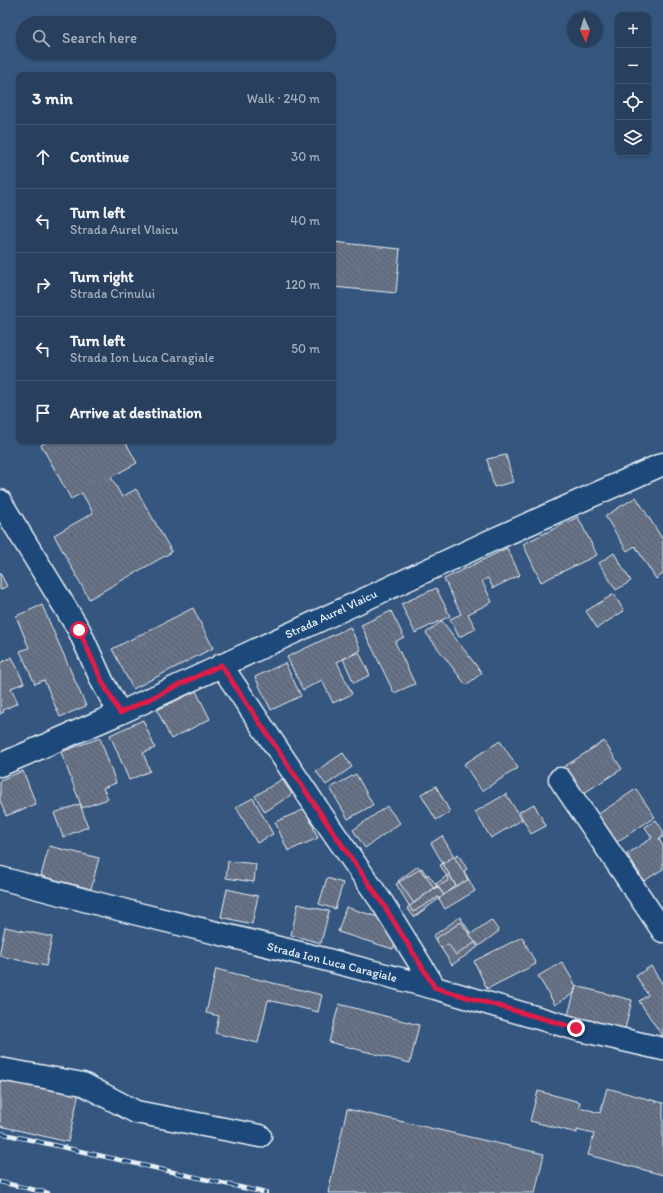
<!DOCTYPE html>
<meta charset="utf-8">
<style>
body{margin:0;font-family:Itim,sans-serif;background:#344b67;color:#f1f3f6}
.controls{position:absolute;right:12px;top:12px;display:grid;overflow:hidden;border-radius:8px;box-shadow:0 1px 3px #0004}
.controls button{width:36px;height:36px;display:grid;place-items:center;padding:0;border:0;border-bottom:1px solid #445973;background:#28405e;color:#f1f3f6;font:20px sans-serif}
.compass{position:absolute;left:567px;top:12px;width:36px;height:36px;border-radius:50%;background:#28405e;box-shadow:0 1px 3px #0004;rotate:176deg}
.stop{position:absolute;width:12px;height:12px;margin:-9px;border:3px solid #e11d48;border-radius:50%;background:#fff}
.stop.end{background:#e11d48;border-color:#fff;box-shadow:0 1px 4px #0008}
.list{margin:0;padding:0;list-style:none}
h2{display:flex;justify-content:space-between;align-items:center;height:52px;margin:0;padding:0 16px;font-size:17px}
h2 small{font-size:13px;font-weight:400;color:#a5afbc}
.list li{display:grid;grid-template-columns:26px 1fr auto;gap:12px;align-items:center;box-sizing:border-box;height:64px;padding:0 16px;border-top:1px solid #445973}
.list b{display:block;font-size:15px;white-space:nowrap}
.list p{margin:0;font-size:13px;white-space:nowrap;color:#a5afbc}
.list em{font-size:13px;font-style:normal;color:#a5afbc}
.icon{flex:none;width:22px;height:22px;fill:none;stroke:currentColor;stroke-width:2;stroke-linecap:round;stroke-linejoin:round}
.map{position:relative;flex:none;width:663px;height:1193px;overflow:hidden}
.search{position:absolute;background:#28405e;box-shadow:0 1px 3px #0004;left:16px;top:16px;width:320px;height:44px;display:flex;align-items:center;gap:10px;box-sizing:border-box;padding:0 14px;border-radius:22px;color:#a5afbc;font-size:15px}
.panel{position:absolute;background:#28405e;box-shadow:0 1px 3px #0004;left:16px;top:72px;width:320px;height:372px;border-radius:8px}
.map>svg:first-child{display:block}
.building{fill:url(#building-back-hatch);stroke:#e8f1f8}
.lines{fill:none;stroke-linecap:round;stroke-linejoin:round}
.minor-casing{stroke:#e8f1f8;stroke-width:25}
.minor{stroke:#1f4a7a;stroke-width:22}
.rail-casing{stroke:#e8f1f8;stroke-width:4.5}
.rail{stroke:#1f4a7a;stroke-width:3;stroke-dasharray:9;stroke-linecap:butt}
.route{stroke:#e11d48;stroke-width:5}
.labels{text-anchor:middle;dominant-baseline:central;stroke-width:3.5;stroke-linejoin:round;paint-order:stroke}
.street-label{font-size:12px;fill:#e8f1f8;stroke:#1f4a7a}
</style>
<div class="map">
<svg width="663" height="1193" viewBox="0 0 663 1193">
<defs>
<pattern id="building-back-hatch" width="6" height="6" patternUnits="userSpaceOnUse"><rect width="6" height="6" fill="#687388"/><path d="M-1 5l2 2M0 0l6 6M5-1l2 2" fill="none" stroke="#575e69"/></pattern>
</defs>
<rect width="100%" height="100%" fill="#35567e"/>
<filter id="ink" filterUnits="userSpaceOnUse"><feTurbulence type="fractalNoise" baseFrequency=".025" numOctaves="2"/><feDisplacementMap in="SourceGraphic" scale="8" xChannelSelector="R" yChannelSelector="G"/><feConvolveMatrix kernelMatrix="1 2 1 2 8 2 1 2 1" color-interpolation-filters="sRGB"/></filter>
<g filter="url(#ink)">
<path class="building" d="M333 242 400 249 396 293 333 287Z
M48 441H125L137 463 111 477 122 497 136 489 172 552 89 599 54 535 93 513 82 493 71 499 41 445Z
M506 455 513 482 494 487 487 459Z
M636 497 663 540V574L656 579 635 546 627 551 605 516Z
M578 517 597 555 541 582 523 544Z
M507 548 520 575 493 588 488 578 482 581 492 602 468 614 476 629 459 637 450 619 461 614 444 579Z
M614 553 631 581 616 590 599 563Z
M0 573 7 586 0 590Z
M436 588 450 616 415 633 401 604Z
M614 594 624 611 597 628 586 611Z
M42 605 86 706 60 717 44 680 35 684 20 651 29 648 16 616Z
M193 608 213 648 133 689 112 649Z
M391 611 404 637 395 642 415 684 394 693 361 625Z
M442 621 482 673 466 685 426 633Z
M350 627 361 650 337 662 352 694 333 703 322 680 303 690 287 657Z
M359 652 370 675 354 683 343 659Z
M12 657 24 683 11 688 18 703 3 710 4 712 0 714V663Z
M285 663 301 696 271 710 255 677Z
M196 691 210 719 171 739 157 710Z
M143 720 155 748 143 753 150 771 129 780 110 735Z
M100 738 116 783 103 788 108 799 82 808 61 752Z
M500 741 518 768 482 791 464 764Z
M604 741 622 769 579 796 562 768Z
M343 753 352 767 326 785 316 771Z
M23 771 36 804 6 816 0 801V780Z
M356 774 373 805 348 819 330 788Z
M282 779 292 794 265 812 255 796Z
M436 786 450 812 436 820 421 794Z
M636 789 655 817 615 843 597 815Z
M506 794 522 820 491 838 475 812Z
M253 798 273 834 257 843 236 807Z
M80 804 88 827 63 837 54 813Z
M534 804 546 826 531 834 519 812Z
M387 806 400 823 365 848 353 830Z
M305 809 318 838 288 851 275 822Z
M656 820 663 831V837L659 839 663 846V869L644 881 627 854 652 838 645 827Z
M442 836 468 880 456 886 431 843Z
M49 846 99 858 91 889 41 876Z
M458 854 467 869 464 871 475 891 445 909 438 897 413 912 396 884 422 868 434 889 449 880 440 865Z
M228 861 256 864 254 882 226 878Z
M418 866 425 876 428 874 437 886 414 903 398 881Z
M449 874 456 886 444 895 436 884Z
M327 878 343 883 335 909 319 904Z
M437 886 444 895 414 917 407 908Z
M227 889 258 896 252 924 221 917Z
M298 904 329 911 321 943 291 935Z
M346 907 391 921 398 932 393 949 338 932Z
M460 917 471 934 491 920 499 931 479 946 476 942 456 955 448 944 441 948 433 936Z
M461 922 478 947 452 965 435 939Z
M5 927 52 937 46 966 0 956V951Z
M522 937 536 964 487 989 474 961Z
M562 962 576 986 574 993 555 1005 538 976Z
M651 966 663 985V1037L639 1001 648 995 636 976Z
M216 969 322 995 318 1012 268 1000 258 1043 215 1033 219 1016 206 1013Z
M576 986 632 1000 625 1029 568 1015Z
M339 1004 419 1025 410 1063 329 1042Z
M0 1075 79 1093 68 1142 0 1126Z
M607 1088 663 1103V1175L588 1155 594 1134 577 1130V1133L530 1121 538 1091 580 1102 579 1107 600 1113Z
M347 1109 544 1154 535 1193H328Z"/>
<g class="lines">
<defs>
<path id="minor" d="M0 501 79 630 103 683 120 713
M221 665 331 829 383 904 435 988
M0 765 120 713 488 542 663 464
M560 779 663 931
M0 878 134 913 316 957 435 988 576 1029 663 1049
M0 1069 83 1084 136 1112 260 1136"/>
</defs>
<use href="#minor" class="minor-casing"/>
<use href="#minor" class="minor"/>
<defs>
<path id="rail" d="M0 1133 266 1193
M0 1182 48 1193"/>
</defs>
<use href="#rail" class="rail-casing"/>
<use href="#rail" class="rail"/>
</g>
</g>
<g class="lines" filter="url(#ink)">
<path class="route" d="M79 630 103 683 120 713 221 665 331 829 383 904 435 988 576 1028"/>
</g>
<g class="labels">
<g class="street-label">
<text transform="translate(331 614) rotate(-25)">Strada Aurel Vlaicu</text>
<text transform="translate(332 962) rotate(14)">Strada Ion Luca Caragiale</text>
</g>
</g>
</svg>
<div class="controls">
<button>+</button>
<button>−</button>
<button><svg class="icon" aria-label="locate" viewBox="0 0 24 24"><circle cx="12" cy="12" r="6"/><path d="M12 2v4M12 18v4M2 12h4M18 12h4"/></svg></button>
<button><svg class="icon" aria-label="layers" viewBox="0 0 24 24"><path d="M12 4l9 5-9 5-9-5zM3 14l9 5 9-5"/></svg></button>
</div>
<svg class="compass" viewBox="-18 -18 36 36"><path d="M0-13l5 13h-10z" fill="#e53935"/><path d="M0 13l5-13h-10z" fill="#a5afbc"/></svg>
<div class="stop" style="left:79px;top:630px"></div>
<div class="stop end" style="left:576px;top:1028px"></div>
<div class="search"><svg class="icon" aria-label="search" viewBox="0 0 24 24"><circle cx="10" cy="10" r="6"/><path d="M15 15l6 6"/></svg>Search here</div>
<section class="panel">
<h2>3 min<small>Walk · 240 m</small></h2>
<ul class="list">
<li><svg class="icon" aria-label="ahead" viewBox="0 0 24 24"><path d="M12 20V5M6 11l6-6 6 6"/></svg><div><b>Continue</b></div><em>30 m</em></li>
<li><svg class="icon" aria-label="left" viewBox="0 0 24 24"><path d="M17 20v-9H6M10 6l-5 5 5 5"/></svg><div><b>Turn left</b><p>Strada Aurel Vlaicu</p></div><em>40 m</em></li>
<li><svg class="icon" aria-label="right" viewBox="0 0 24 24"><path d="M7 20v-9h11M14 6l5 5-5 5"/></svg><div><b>Turn right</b><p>Strada Crinului</p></div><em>120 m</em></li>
<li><svg class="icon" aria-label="left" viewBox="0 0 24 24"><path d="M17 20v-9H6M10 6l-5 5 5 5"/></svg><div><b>Turn left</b><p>Strada Ion Luca Caragiale</p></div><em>50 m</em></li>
<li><svg class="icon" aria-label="arrive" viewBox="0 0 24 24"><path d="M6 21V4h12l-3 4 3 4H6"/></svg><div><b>Arrive at destination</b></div></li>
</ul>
</section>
</div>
